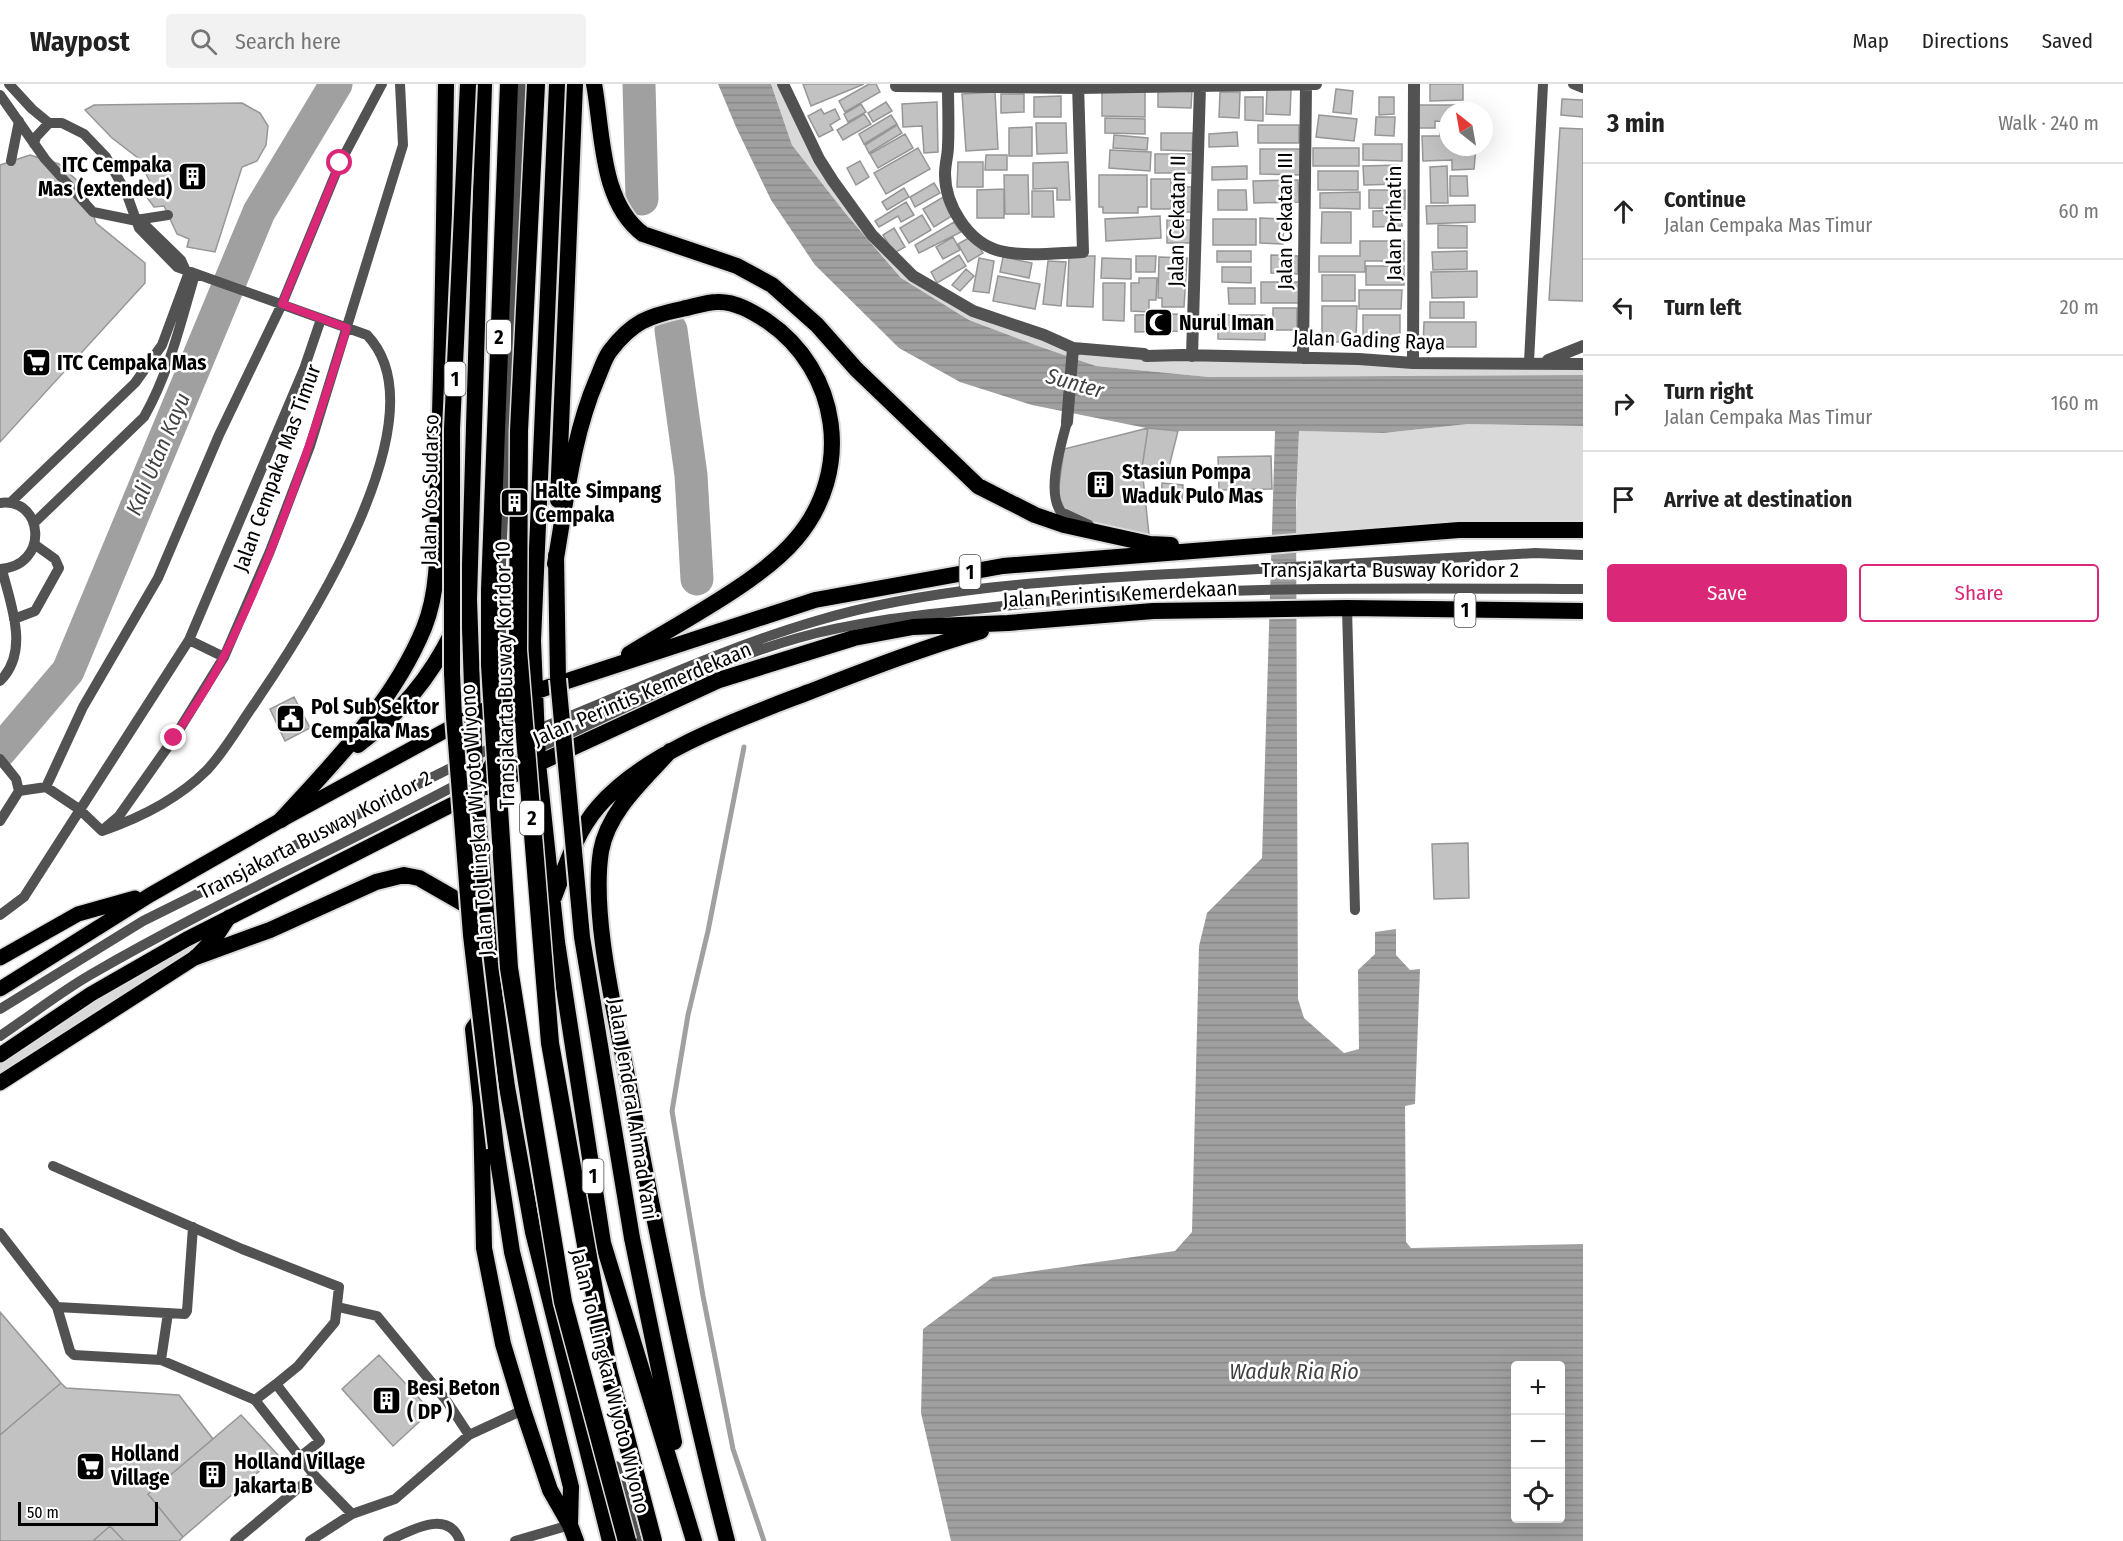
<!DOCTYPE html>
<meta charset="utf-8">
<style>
body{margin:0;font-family:"Fira Sans Condensed",sans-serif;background:#f2f2f2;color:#222}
.controls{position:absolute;right:18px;bottom:18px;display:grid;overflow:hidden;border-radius:6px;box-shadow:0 6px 24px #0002}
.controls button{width:54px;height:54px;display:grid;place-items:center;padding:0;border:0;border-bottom:2px solid #e0e0e0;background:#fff;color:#222;font:30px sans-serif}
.compass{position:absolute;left:1439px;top:18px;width:54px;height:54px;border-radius:50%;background:#fff;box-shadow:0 6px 24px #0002;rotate:329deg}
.scale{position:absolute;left:18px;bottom:15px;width:140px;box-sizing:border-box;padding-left:6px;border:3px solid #000;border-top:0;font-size:16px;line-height:21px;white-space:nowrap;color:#000;-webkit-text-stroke:4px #fff;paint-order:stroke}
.stop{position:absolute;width:18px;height:18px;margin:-14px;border:4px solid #db2777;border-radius:50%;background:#fff}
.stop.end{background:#db2777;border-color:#fff;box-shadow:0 2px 6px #0008}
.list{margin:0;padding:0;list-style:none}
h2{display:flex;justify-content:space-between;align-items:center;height:78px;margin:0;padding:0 24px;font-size:26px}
h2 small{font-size:20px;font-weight:400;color:#767676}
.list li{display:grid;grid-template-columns:39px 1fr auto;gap:18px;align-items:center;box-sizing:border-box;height:96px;padding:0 24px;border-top:2px solid #e0e0e0}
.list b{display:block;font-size:22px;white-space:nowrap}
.list p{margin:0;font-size:20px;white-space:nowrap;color:#767676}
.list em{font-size:20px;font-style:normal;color:#767676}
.actions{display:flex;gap:12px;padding:18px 24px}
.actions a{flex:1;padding:14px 0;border:2px solid #db2777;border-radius:6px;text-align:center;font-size:21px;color:#db2777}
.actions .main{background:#db2777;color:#fff}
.icon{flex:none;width:33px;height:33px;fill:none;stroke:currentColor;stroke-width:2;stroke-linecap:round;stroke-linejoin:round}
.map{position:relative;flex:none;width:1583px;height:1457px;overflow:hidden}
header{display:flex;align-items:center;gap:36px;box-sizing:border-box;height:84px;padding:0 30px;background:#fff;border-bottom:2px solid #e0e0e0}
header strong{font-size:28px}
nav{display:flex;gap:33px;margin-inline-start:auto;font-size:21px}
.search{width:420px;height:54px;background:#f2f2f2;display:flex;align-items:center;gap:15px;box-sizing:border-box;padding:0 21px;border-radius:6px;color:#767676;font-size:22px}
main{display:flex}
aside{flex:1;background:#fff}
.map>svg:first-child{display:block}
.grass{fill:#d9d9d9}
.water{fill:url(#water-rules);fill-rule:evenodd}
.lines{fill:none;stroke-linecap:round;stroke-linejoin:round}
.stream{stroke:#a0a0a0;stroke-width:5}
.river{stroke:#a0a0a0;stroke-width:33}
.building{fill:#c2c2c2;stroke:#969696;stroke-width:1.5}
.primary-casing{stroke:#dbdbdb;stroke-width:18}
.trunk-casing{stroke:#dbdbdb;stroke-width:20}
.motorway-casing{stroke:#dbdbdb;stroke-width:21}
.service{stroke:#525252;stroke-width:10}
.minor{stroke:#525252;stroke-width:12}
.primary{stroke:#000;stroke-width:15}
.trunk{stroke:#000;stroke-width:16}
.motorway{stroke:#000;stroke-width:18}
.trunk-bridge-casing{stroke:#dbdbdb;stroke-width:20;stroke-linecap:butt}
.motorway-bridge-casing{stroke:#dbdbdb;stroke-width:21;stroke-linecap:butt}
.trunk-bridge{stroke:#000;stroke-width:16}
.motorway-bridge{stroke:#000;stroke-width:18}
.route{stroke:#db2777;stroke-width:8}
.labels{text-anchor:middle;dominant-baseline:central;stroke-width:5;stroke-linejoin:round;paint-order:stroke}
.shield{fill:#fff;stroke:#4c4c4c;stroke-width:1.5}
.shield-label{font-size:20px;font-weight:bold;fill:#000}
.poi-label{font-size:21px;font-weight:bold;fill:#000;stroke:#fff;text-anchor:start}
.street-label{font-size:21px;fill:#000;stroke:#fff}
.water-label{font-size:22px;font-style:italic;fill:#414141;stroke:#fff}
</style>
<header>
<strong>Waypost</strong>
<div class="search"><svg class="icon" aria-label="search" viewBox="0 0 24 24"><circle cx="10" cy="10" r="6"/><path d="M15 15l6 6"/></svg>Search here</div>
<nav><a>Map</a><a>Directions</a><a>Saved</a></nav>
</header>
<main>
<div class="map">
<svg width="1583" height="1457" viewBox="0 0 1583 1457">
<defs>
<pattern id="water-rules" width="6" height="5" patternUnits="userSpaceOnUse" patternTransform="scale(1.5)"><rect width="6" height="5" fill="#a0a0a0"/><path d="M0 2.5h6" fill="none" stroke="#888"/></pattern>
</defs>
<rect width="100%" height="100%" fill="#fff"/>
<path class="grass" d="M771 0H783L803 39 872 151 940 209 1073 264 1583 279V291L1209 293 1096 282 1041 263 969 236 901 194 846 130 792 61Z
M1468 340 1583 342V446L1295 458 1299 347 1384 349Z
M218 850 0 999V971L187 855Z"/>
<path class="water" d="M718 0H771L792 61 846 130 901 194 969 236 1041 263 1096 282 1209 293 1583 291V342L1468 340 1384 349 1299 347 1296 420 1298 915 1304 934 1344 969 1359 965 1358 886 1375 870V848L1396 845V871L1410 886 1420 885 1415 1020 1405 1022 1406 1158 1411 1164 1583 1160V1457H951L921 1329 923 1245 993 1193 1175 1167 1192 1148 1199 862 1207 829 1262 774 1275 347H1161L1032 321 960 298 899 264 815 181 771 116 736 43ZM1516 1282H1560V1434H1516Z"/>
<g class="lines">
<path class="stream" d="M744 663 708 847 688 931 672 1027 703 1212 733 1365 764 1457"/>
<path class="river" d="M639 0 642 115
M671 246 691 391 697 495
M0 667 68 587 259 128 336 0"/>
</g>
<path class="building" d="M803 0H864L811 22Z
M869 0H876L880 8 845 28 839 17Z
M1430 0H1463V16L1430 17Z
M1336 5 1353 7 1351 30 1333 28Z
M1158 6H1192L1191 24 1158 23Z
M1267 6H1291L1290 31 1266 30Z
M1102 7H1145V33L1102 32Z
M995 8 998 65 966 67 962 10Z
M1220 8H1240L1239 34 1219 33Z
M1001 10H1024V28L1001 29Z
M1061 12V33H1034V13Z
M1245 13H1263V37L1245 36Z
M1379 13H1394V30L1379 31Z
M1562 15 1583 16V33L1561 31Z
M886 18 892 27 873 38 868 29Z
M937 18 938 68 924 69 922 42 903 43 902 20Z
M242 19 260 29 268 42 266 61 257 77 242 83 215 168 187 163 189 155 177 150 164 122 154 123 146 112 150 98 138 74 112 54 85 26 94 21Z
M861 20 866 28 848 38 844 30Z
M1418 21H1461V27H1448V38L1435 37V44H1418Z
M821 25 824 30 835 25 840 35 830 41 833 46 819 53 808 32Z
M864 30 871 40 843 56 837 46Z
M891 31 897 40 864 60 859 50Z
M1319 31 1357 35 1354 57 1316 53Z
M1376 33H1395L1394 52 1375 51Z
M1105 34 1145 35V50L1105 49Z
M1036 39H1066L1067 69 1037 70Z
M897 41 902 49 869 69 865 61Z
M1258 41H1299V59H1258Z
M1032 43V72H1009V44Z
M1560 44 1583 45V217L1549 216Z
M1448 47V63H1476L1474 85 1452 86V76L1423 77 1422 52H1440V48Z
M1237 48 1238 62 1209 63V50Z
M1161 49H1193L1192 67 1161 66Z
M905 50 913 64 878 84 870 70Z
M1114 51 1148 54 1147 66 1113 64Z
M1363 60H1402V77L1363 76Z
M918 64 930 85 886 110 874 89Z
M1313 64H1359V82H1313Z
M1260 65H1302L1301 91 1260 90Z
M1110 66 1151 68 1150 87 1109 84Z
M1155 70H1195V89H1155Z
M30 71 59 80 84 103 96 139 145 179V199L0 358V81Z
M986 71H1007V86H985Z
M860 77 869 93 856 101 847 84Z
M958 78H983V103H957Z
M1068 78 1070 116H1057V104L1033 105V79Z
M1398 81V100L1364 101 1363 82Z
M1247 82V95L1212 96V83Z
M1447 82 1448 119H1431L1430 83Z
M1318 87H1358V106H1318Z
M1004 91H1028L1029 130H1005Z
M1099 91H1147V123H1138V129H1103V123H1099Z
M1450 92H1467L1468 112H1450Z
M1151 95H1171V125H1151Z
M1298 96 1299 118 1254 119 1253 97Z
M934 99 940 109 915 123 910 113Z
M1174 103H1196V128H1174Z
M904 104 909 113 887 126 882 118Z
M1004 105V134H977V106Z
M1218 106H1246L1247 126H1218Z
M1369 106H1405V125L1369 124Z
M1032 107H1053L1054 133H1032Z
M1360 108V125L1320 124V109Z
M945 112 955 130 934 143 923 125Z
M906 118 914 131 901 138 898 132 879 143 875 137Z
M1475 121V138L1427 140 1426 122Z
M1401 126 1402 142 1373 143V127Z
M1322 128H1351V159H1321Z
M922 131 931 146 909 159 900 144Z
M1160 132 1161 154 1106 157 1105 135Z
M1260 134 1284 135 1283 160 1260 159Z
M1213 135H1256V161H1213Z
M1167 136H1193V159H1167Z
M954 138 961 148 919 169 915 161Z
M1438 141 1467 142V164H1438Z
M894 144 905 163 894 169 883 151Z
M972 152 983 169 968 178 958 160Z
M953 153 960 166 943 175 936 163Z
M1360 157H1404V177H1365V188H1319V172H1360Z
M1217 167H1251V178H1217Z
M1467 167V185L1433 186 1432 168Z
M959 171 966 182 937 199 931 188Z
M1271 171 1298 172V190L1271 189Z
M1069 172H1095L1093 223 1067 222Z
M1136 172H1156L1155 188H1136Z
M1003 173 1032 179 1029 194 1000 188Z
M1159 173 1187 174 1184 223H1162V214H1158Z
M979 174 994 177 989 209 973 207Z
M1102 174 1131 175V195L1101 194Z
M1048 177 1066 178 1061 222 1043 220Z
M1366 182H1404V201H1366Z
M1222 183H1251V199L1222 198Z
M966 185 974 192 960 207 952 201Z
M1477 187V213L1432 214 1431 188Z
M1322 191H1355V217H1322Z
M998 192 1040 200 1035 225 993 217Z
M1139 194H1157L1156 216H1149V228L1131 227V199H1139Z
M1261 198H1302V219H1261Z
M1103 199H1125L1124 237 1103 236Z
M1228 204H1255V220H1229Z
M1359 206H1402L1401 225H1359Z
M1430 218H1464V234H1430Z
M1322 222H1357L1356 258H1322Z
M1273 224H1297V246H1273Z
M1182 230V247L1135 248V231Z
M1218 231H1265V256L1218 255Z
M1363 231H1400V259H1363Z
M1424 238H1476V263H1423Z
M1148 344 1178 347 1168 387 1142 384Z
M1148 344 1142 384 1150 460 1065 427 1058 410 1064 365Z
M1271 372 1272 405 1219 406 1218 373Z
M1162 399 1183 401 1182 418 1161 416Z
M294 613 310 644 285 657 270 625Z
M1468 759 1469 814 1434 815 1432 760Z
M0 1228 61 1299 0 1351Z
M379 1271 431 1327 393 1362 342 1305Z
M61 1299 66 1304 179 1311 213 1355 148 1410 183 1453 179 1457H124L110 1442 93 1457H0V1351Z
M241 1331 278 1371 183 1453 148 1410Z
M110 1442 124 1457H93Z"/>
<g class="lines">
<defs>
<path id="primary" d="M0 874 78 830 135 814
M0 905 150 811 281 736 472 632
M0 971 91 910 187 855 469 712
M0 999 196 873 218 850 229 833"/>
<path id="trunk" d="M484 0 469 515 475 691 490 878 507 1003 533 1148 610 1457
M557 0 533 557 538 679 557 858 603 1159 694 1457
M594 0C603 48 600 118 643 150L737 182 772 201 817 241 856 285 978 402 1035 431 1064 441 1150 460 1171 461
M558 416 575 0
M556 471 558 595
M555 480C566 418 572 353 597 295 601 286 604 275 610 267 632 238 648 232 682 225 693 223 706 218 717 218 735 217 753 228 767 237 840 287 854 387 796 455 760 498 677 540 629 570
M452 589 454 633
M481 628 503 618 815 516 1003 482 1459 446H1583
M358 661C401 628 429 596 453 547
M670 667C644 696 608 727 601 767 591 831 615 928 627 992 656 1148 687 1303 727 1457
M487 703 719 596 854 554 913 543 1008 539 1153 527 1347 524 1583 527
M476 708 527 622
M281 736C335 677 393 619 424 544 443 497 436 440 438 391 443 260 444 130 446 0
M554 813C566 782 576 748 598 723 646 667 741 634 809 608 866 586 922 564 981 547
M196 873 270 846 376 798 404 791 419 794 480 829
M486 927 473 945 481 1023 484 1164 503 1260 523 1326 550 1406 570 1441
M496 1064 512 1168 571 1403 570 1441 576 1457
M632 1154 674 1358"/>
<path id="motorway" d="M490 581V506L509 0"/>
</defs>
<use href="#primary" class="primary-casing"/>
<use href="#trunk" class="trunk-casing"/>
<use href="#motorway" class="motorway-casing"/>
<path class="service" d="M9 0 32 25 49 39H62L84 50 106 73 126 108 139 144 177 183 367 251C445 332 304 547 255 619 240 640 225 667 207 686 178 715 140 734 102 747L79 725 46 703 19 707
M1573 0 1583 4
M0 11 45 75 93 128 142 138 181 176 186 187
M34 60 36 53 49 39
M11 77 19 37
M136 136 168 131
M1529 278 1543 0
M1067 338C1061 361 1046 408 1061 428L1089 441
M11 418 135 299 162 261 189 188
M0 419C44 413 50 482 0 485
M34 439 144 333C169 289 181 238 195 190
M1347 524 1355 826
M14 535 35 527 59 484 55 475 34 460
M189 556 224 573
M0 597C30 568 11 521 2 486
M531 648C626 611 717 566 816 537 934 502 1067 496 1189 489 1305 482 1420 475 1535 469L1583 471
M504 658 500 505 521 0
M0 675 16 695 19 707 0 737
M492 684C594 643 691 584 798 554 865 535 934 530 1003 522 1196 501 1390 504 1583 505
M46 703 83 623 158 494 219 351 282 220 340 79 382 0
M106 743 119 732 174 654 224 573 270 467 310 362 403 61 400 0
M0 831 24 813 189 556 304 285 321 235
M0 925 143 837 497 661
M0 952C30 932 59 909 90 891 211 821 338 764 462 698
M53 1082 242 1165 339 1203 335 1238 298 1282 276 1300 320 1357 300 1373
M0 1149 57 1223 70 1267 74 1271 161 1276 255 1316
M57 1223 185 1230 187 1227 193 1143
M338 1223 377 1232 446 1316 469 1351
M161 1276 168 1229
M276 1300 255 1316 314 1391 352 1430
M616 1382 637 1457
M235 1457 314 1391
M310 1457 352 1430 395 1415 469 1351 523 1326
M388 1457C410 1447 448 1424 460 1457
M515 1457 570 1441"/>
<path class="minor" d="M783 0 819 75 833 97 872 151 913 192 973 227 1044 251 1073 264 1144 270 1146 272 1182 271 1359 275 1413 279 1583 280
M896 2 1078 4 1316 0
M948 2C948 22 949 42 948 62 948 71 945 80 945 90 945 121 968 159 1000 167 1026 173 1056 169 1083 168L1078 0
M1192 272 1200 2
M1303 274 1306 1
M1548 276 1583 262
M1413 279 1414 0
M1067 338 1073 264"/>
<use href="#primary" class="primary"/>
<use href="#trunk" class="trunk"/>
<use href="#motorway" class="motorway"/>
<defs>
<path id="trunk-bridge" d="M452 589V345L468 0
M558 595 582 853 632 1154
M454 633 471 851 496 1064"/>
<path id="motorway-bridge" d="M536 0 519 347 518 566 550 959 608 1285 653 1457
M490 581 509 884 533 1036 563 1218 627 1457"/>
</defs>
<use href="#trunk-bridge" class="trunk-bridge-casing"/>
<use href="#motorway-bridge" class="motorway-bridge-casing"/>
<use href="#trunk-bridge" class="trunk-bridge"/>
<use href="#motorway-bridge" class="motorway-bridge"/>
</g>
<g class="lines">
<path class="route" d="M174 654C191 627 210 601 224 572 276 468 312 355 347 244L282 220 340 79"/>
</g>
<defs>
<symbol id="building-square" viewBox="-11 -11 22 22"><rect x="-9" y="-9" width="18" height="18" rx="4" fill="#000" stroke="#fff"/><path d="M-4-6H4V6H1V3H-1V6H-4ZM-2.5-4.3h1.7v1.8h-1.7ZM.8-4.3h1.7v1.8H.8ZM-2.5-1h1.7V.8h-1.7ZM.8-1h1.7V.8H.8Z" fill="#fff"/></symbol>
<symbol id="mosque-square" viewBox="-11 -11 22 22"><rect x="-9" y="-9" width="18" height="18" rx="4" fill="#000" stroke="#fff"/><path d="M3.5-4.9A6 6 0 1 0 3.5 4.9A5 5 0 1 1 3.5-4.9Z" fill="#fff"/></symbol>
<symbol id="supermarket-square" viewBox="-11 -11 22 22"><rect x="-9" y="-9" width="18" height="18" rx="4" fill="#000" stroke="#fff"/><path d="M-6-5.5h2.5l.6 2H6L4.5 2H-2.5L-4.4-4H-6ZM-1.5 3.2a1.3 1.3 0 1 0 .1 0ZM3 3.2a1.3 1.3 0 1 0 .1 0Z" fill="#fff"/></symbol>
<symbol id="civic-square" viewBox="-11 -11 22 22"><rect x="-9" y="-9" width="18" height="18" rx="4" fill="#000" stroke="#fff"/><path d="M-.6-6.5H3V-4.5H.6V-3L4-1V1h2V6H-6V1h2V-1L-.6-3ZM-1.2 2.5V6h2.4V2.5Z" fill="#fff"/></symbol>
</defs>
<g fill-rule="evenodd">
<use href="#building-square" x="176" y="76" width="33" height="33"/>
<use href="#mosque-square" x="1142" y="222" width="33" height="33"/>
<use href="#supermarket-square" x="20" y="262" width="33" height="33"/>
<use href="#building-square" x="1084" y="384" width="33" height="33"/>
<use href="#building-square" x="498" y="402" width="33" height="33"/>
<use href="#civic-square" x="274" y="618" width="33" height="33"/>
<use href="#building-square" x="370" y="1300" width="33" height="33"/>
<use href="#supermarket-square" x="74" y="1366" width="33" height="33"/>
<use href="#building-square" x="196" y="1374" width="33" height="33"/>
</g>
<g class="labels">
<g class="shield">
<rect x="487" y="236" width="24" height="34" rx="4.5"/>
<rect x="444.5" y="278" width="21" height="34" rx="4.5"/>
<rect x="959.5" y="471" width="21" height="34" rx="4.5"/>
<rect x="1454.5" y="509" width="21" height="34" rx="4.5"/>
<rect x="520" y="717" width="24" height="34" rx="4.5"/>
<rect x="582.5" y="1075" width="21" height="34" rx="4.5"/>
</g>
<g class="shield-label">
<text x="499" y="253">2</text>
<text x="455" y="295">1</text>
<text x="970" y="488">1</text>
<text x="1465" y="526">1</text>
<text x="532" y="734">2</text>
<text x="593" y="1092">1</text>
</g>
<g class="poi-label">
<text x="172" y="81" text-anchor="end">ITC Cempaka<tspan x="172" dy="24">Mas (extended)</tspan></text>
<text x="1179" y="239">Nurul Iman</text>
<text x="57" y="279">ITC Cempaka Mas</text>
<text x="1122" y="388">Stasiun Pompa<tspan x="1122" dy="24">Waduk Pulo Mas</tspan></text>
<text x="535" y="407">Halte Simpang<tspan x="535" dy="24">Cempaka</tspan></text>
<text x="311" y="623">Pol Sub Sektor<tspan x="311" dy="24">Cempaka Mas</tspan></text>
<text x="407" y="1304">Besi Beton<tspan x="407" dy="24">( DP )</tspan></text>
<text x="111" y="1370">Holland<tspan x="111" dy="24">Village</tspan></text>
<text x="234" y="1378">Holland Village<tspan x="234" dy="24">Jakarta B</tspan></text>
</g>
<g class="street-label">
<text transform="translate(1177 137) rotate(-89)">Jalan Cekatan II</text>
<text transform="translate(1285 137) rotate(-90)">Jalan Cekatan III</text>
<text transform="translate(1394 139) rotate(-90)">Jalan Prihatin</text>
<text transform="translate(1369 256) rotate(2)">Jalan Gading Raya</text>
<text transform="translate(277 384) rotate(-70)">Jalan Cempaka Mas Timur</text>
<text transform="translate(430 406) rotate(-89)">Jalan Yos Sudarso</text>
<text x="1390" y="486">Transjakarta Busway Koridor 2</text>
<text transform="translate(1120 510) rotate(-3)">Jalan Perintis Kemerdekaan</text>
<text transform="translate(505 591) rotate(-91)">Transjakarta Busway Koridor 10</text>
<text transform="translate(642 610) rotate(-23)">Jalan Perintis Kemerdekaan</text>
<text transform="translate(477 736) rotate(-94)">Jalan Tol Lingkar Wiyoto Wiyono</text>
<text transform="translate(315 751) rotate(-27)">Transjakarta Busway Koridor 2</text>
<text transform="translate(633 1025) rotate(81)">Jalan Jenderal Ahmad Yani</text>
<text transform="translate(610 1297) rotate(76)">Jalan Tol Lingkar Wiyoto Wiyono</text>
</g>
<g class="water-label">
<text transform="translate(1075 299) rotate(16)">Sunter</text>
<text transform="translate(158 370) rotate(-67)">Kali Utan Kayu</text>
<text x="1294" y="1287">Waduk Ria Rio</text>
</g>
</g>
</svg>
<div class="controls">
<button>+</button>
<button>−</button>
<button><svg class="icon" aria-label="locate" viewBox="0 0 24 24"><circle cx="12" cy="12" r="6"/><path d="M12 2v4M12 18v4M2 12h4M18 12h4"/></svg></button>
</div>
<svg class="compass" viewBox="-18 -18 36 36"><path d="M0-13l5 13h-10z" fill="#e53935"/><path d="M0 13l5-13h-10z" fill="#767676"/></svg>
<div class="scale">50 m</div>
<div class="stop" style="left:340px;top:79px"></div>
<div class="stop end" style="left:174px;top:654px"></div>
</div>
<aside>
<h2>3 min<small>Walk · 240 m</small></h2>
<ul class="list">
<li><svg class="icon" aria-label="ahead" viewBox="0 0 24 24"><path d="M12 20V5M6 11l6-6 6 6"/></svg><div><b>Continue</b><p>Jalan Cempaka Mas Timur</p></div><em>60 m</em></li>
<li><svg class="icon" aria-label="left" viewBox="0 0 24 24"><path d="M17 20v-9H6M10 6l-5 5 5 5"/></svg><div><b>Turn left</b></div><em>20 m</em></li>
<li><svg class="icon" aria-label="right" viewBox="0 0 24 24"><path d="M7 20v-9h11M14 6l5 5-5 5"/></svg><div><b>Turn right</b><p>Jalan Cempaka Mas Timur</p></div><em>160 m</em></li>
<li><svg class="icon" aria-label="arrive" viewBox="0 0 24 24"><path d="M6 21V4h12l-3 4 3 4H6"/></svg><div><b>Arrive at destination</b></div></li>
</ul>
<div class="actions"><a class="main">Save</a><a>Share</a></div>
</aside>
</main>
